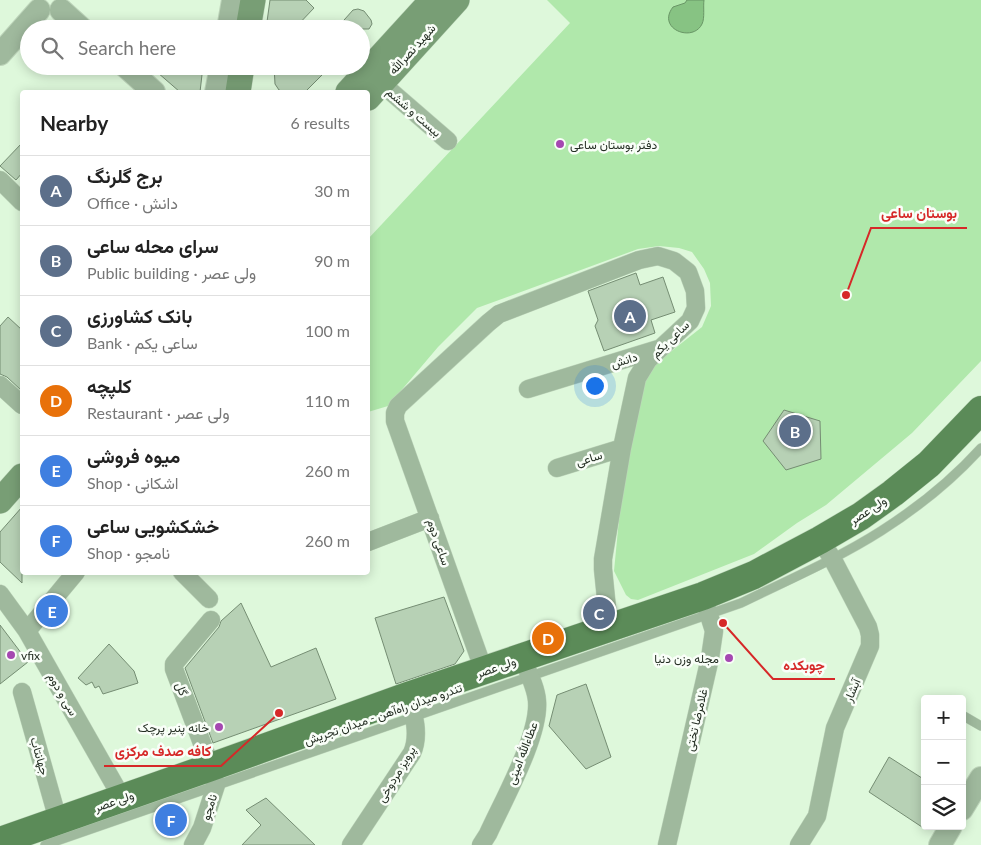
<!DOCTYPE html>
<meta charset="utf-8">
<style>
body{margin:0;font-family:Lato,Vazirmatn,sans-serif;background:#f6f6f6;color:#222}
.controls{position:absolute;right:15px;bottom:15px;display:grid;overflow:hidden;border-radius:5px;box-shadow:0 2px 12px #0003}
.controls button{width:45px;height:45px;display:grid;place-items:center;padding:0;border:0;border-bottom:1px solid #e0e0e0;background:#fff;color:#222;font:25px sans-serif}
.you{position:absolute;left:594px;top:385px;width:18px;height:18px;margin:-12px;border:4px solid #fff;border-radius:50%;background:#1a73e8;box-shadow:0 0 0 8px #1a73e833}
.badge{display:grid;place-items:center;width:32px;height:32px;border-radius:50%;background:#0f766e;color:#fff;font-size:16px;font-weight:700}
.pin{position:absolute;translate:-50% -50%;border:2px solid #fff;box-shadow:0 1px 5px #0006}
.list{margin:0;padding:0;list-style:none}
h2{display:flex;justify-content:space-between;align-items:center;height:65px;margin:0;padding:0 20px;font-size:21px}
h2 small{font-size:16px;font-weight:400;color:#767676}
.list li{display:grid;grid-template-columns:32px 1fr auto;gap:15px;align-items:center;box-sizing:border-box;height:70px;padding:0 20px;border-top:1px solid #e0e0e0}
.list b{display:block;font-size:19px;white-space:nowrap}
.list p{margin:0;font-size:16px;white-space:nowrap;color:#767676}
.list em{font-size:16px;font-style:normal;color:#767676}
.icon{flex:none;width:28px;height:28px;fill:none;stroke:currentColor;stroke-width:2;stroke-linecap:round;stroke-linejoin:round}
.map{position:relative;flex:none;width:981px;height:845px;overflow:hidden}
.search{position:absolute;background:#fff;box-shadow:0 2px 12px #0003;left:20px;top:20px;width:350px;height:55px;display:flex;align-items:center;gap:12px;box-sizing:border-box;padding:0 18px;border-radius:28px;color:#767676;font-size:19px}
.panel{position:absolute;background:#fff;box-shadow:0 2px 12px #0003;left:20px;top:90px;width:350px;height:485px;border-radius:5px}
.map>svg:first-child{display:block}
.green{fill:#b0e8ab}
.water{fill:#87c383;stroke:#699666}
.building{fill:#b7d1b5;stroke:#758d73}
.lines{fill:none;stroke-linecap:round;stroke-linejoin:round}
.service-casing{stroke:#bdd4ba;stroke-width:10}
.minor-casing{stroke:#bdd4ba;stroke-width:19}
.tertiary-casing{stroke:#bdd4ba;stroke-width:24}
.secondary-casing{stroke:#bdd4ba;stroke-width:26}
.primary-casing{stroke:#bdd4ba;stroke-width:29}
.service{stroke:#9fb99d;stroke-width:9}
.minor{stroke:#9fb99d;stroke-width:18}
.tertiary{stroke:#9fb99d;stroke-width:22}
.secondary{stroke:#789e75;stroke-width:25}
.primary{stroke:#5b8b58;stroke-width:28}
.poi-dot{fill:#a548b1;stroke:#f9fef8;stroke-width:2}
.labels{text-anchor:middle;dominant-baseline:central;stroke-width:5;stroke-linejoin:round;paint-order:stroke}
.street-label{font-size:12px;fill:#242e23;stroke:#f9fef8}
.poi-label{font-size:12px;fill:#242e23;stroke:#f9fef8;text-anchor:start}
.leader{fill:none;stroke:#d62828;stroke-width:2}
.callout-dot{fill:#d62828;stroke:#f9fef8;stroke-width:2}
.callout-label{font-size:14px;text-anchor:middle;font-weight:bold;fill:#d62828;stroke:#f9fef8;stroke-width:5;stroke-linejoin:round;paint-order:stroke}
</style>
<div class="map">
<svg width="981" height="845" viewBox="0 0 981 845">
<rect width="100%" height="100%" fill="#def8db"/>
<path class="green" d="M547 0H981V361L912 433 826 505 797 523 754 554 638 600 631 599 626 595 614 571 626 447 645 372 702 327 711 306 710 283 704 269 692 252 679 248 659 246 638 249 477 308 438 347 388 406 368 412V239L570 23Z"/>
<path class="water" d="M687 0H704C703 7 705 18 702 24 693 43 656 29 673 7L685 3Z"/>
<path class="building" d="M270 0H306L314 8 294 29H266Z
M358 9 364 11 371 20 372 24 369 29H336L353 10Z
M150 66H203L200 92H180Z
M274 66H331L305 92H283L279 90 275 84Z
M22 143V173L16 180 0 166Z
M636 273 640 285 663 277 675 312 651 320 655 333 604 351 595 326 598 320 588 291Z
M8 317 22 330V391L7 377 0 374V326Z
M784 410 820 421 821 459 786 470 763 441Z
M22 507V583L0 562V532Z
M444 597 464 651 455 664 396 684 375 618Z
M241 603 271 667 316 648 336 699 213 743 185 668 219 627 221 621Z
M0 625 28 662 0 684Z
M109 644 134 671 138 683 103 694 99 686 95 688 92 682 86 685 78 678Z
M586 684 611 757 586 769 549 726 557 695Z
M889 757 925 780V829L869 792Z
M266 798 315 845H242L261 825 246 810Z"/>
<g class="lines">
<defs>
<path id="service" d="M962 715 981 726
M45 845 741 603C788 580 837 559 881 531 917 508 952 480 981 448"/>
<path id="minor" d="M381 83 448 141
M0 180 22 202
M0 385 22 405
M528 389 658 349
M557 468 622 448
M368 542 430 518
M182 572 209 599
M0 594 27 631 122 798
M27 631 76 572
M484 671 395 421V413L398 406 488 323 499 314 639 260 658 256 674 261 688 272 695 291 696 308 690 321 648 360 637 378 622 448 603 559V569L609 628
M22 692 58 820
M193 845 202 828 216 785 211 767 174 669V664L211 620
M351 845 412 753C420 735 414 714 408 696
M481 845 488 834C503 801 540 735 537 701 536 687 528 672 522 658
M667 845 710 658 714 631 703 596
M799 845 817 816 835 728 870 646V635L868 627 832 558 820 540"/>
<path id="tertiary" d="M61 10 82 29
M228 29 233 0
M0 54 39 10
M125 66 154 92
M216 92 221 66
M962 809 981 778
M940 845 951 826"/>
<path id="secondary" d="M248 29 253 0
M238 92 242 66
M348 92 432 0
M368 98 457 0
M0 501 22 476"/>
<path id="primary" d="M0 841 211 767 408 696 703 596 754 575 820 540 861 516 893 493 929 464 981 410"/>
</defs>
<use href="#service" class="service-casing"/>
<use href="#minor" class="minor-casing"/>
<use href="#tertiary" class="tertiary-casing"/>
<use href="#secondary" class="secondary-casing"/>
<use href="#primary" class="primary-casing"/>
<use href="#service" class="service"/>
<use href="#minor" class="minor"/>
<use href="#tertiary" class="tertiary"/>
<use href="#secondary" class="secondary"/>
<use href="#primary" class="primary"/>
</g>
<g class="poi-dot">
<circle cx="560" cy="144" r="5"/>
<circle cx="11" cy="655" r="5"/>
<circle cx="729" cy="658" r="5"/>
<circle cx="219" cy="727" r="5"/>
</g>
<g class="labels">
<g class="street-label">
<text transform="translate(412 49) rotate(-48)">شهید نصرالله</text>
<text transform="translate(414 112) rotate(41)">بیست و ششم</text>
<text transform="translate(670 339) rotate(-44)">ساعی یکم</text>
<text transform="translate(624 360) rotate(-17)">دانش</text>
<text transform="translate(589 458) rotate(-17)">ساعی</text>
<text transform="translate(868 510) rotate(-33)">ولی عصر</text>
<text transform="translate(439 542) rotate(71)">ساعی دوم</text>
<text transform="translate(496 667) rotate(-19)">ولی عصر</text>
<text transform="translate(182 689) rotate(69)">گل</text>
<text transform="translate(852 690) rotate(-67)">آبشار</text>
<text transform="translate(63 694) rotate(60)">سی و دوم</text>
<text transform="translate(383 714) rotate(-19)">تندرو میدان راه‌آهن - میدان تجریش</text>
<text transform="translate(696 720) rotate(-77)">غلامرضا تختی</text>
<text transform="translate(522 753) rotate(-69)">عطاءالله امینی</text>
<text transform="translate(40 756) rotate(74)">جهانتاب</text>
<text transform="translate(396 774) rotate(-59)">پرویز مردوخی</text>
<text transform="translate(114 801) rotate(-19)">ولی عصر</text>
<text transform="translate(209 807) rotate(-72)">نامجو</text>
</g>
<g class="poi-label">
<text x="570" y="144">دفتر بوستان ساعی</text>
<text x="21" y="655">vfix</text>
<text x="719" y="658" text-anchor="end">مجله وزن دنیا</text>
<text x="209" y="727" text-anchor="end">خانه پنیر پرچک</text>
</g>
</g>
<path class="leader" d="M846 295L871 228H967M723 623L773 679H835M279 713L221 766H104"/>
<g class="callout-dot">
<circle cx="846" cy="295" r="5"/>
<circle cx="723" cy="623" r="5"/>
<circle cx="279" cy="713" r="5"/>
</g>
<g class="callout-label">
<text x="919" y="218">بوستان ساعی</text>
<text x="804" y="670">چوبکده</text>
<text x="163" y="756">کافه صدف مرکزی</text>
</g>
</svg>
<div class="controls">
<button>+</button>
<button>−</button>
<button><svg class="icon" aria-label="layers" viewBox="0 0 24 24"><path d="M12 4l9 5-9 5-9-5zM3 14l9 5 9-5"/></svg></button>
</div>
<div class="you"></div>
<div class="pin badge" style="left:630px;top:316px;background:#5c6f8a">A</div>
<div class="pin badge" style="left:795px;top:431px;background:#5c6f8a">B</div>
<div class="pin badge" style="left:599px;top:613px;background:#5c6f8a">C</div>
<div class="pin badge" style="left:548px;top:638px;background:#e8710a">D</div>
<div class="pin badge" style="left:52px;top:611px;background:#3f7fe0">E</div>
<div class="pin badge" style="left:171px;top:820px;background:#3f7fe0">F</div>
<div class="search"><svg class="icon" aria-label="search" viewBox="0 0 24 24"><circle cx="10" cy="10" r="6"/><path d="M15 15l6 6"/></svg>Search here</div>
<section class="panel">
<h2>Nearby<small>6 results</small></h2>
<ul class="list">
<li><span class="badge" style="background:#5c6f8a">A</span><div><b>برج گلرنگ</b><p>Office · دانش</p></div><em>30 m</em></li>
<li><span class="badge" style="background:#5c6f8a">B</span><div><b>سرای محله ساعی</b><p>Public building · ولی عصر</p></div><em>90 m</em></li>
<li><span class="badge" style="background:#5c6f8a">C</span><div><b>بانک کشاورزی</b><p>Bank · ساعی یکم</p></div><em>100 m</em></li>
<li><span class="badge" style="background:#e8710a">D</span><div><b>کلپچه</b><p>Restaurant · ولی عصر</p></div><em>110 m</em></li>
<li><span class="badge" style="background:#3f7fe0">E</span><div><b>میوه فروشی</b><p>Shop · اشکانی</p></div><em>260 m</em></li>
<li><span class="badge" style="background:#3f7fe0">F</span><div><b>خشکشویی ساعی</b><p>Shop · نامجو</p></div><em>260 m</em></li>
</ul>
</section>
</div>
